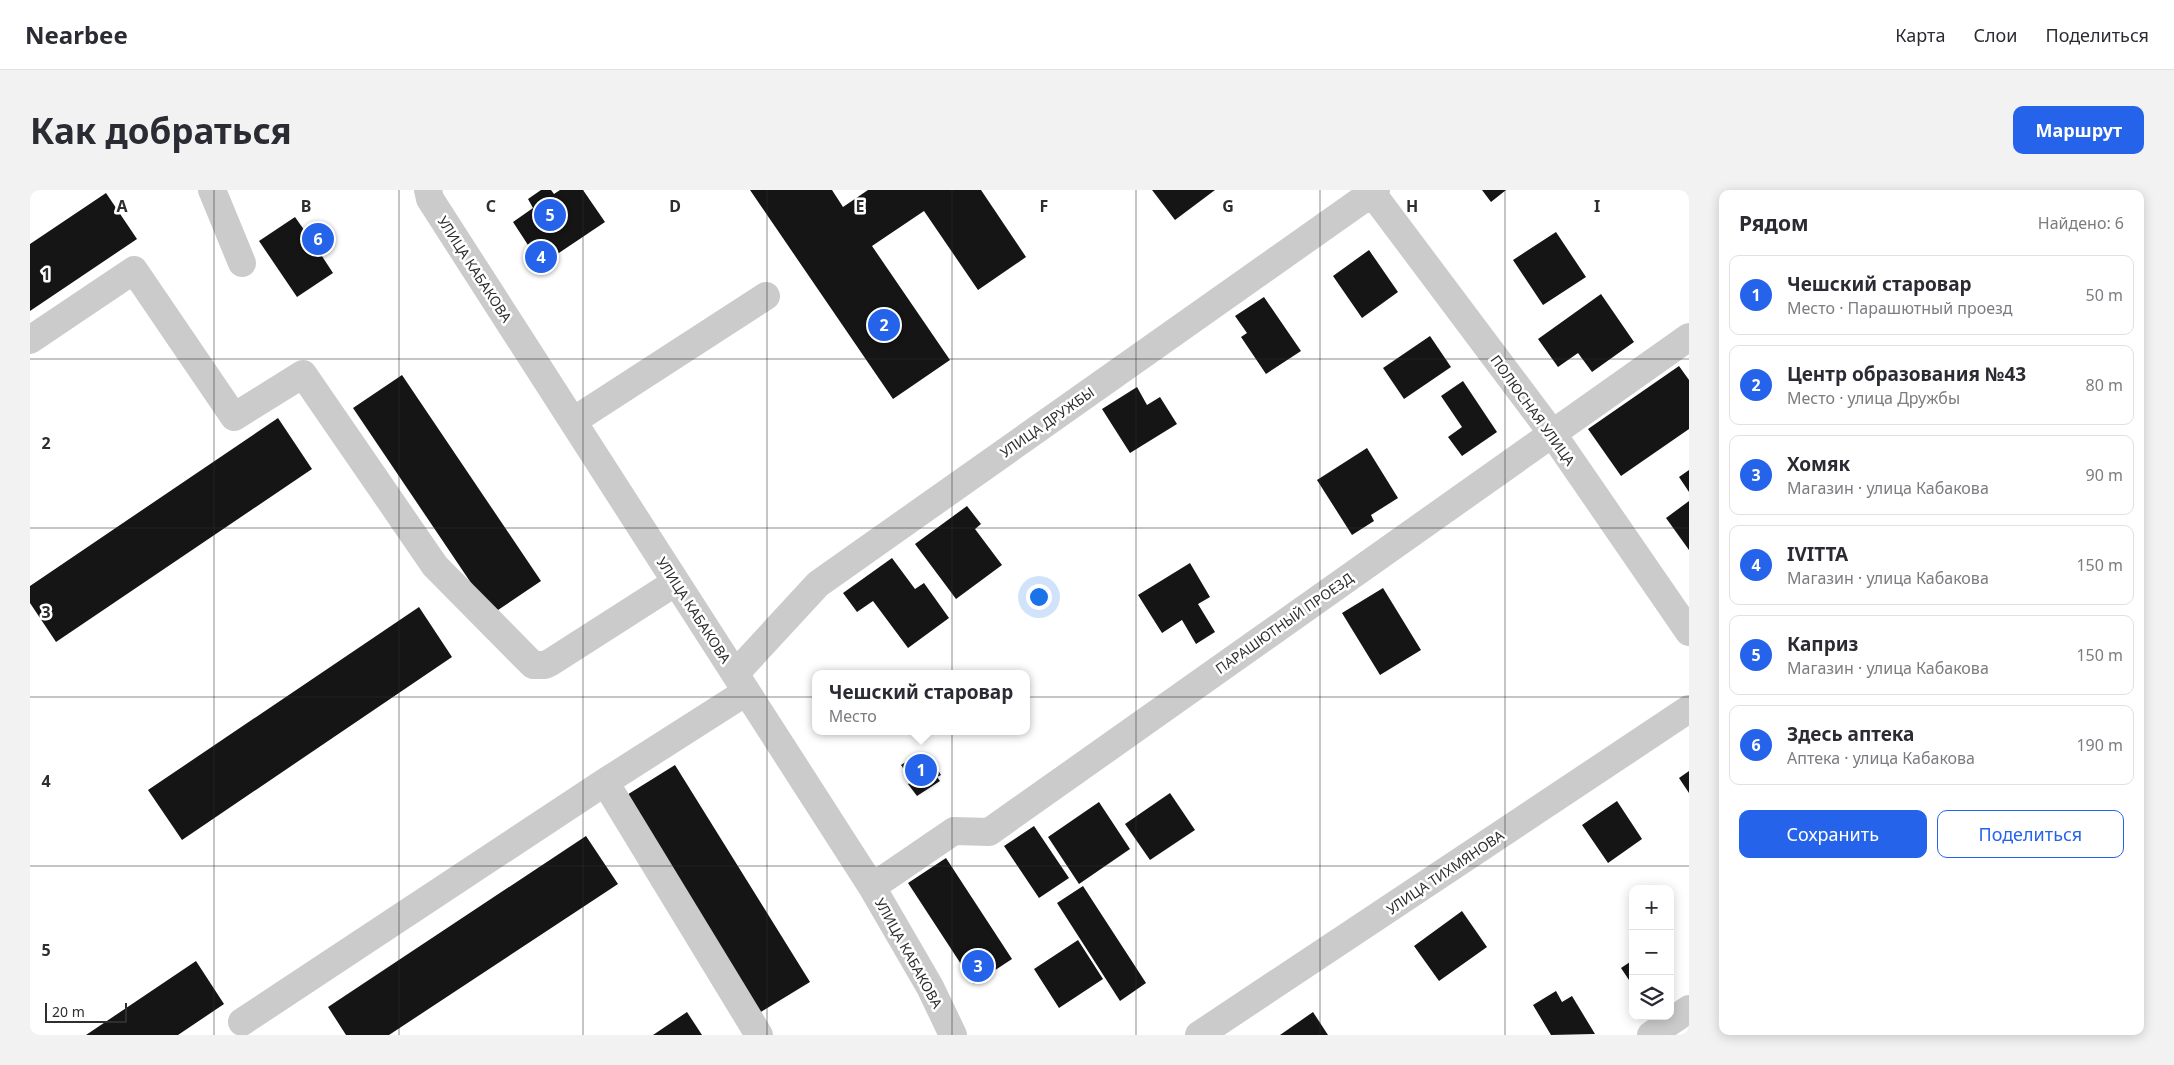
<!DOCTYPE html>
<html lang="ru">
<meta charset="utf-8">
<style>
body{margin:0;font-family:"Noto Sans",sans-serif;background:#f2f2f3;color:#2b2b33}
.controls{position:absolute;right:15px;bottom:15px;display:grid;overflow:hidden;border-radius:10px;box-shadow:0 2px 12px #0003}
.controls button{width:45px;height:45px;display:grid;place-items:center;padding:0;border:0;border-bottom:1px solid #e1e1e2;background:#fff;color:#2b2b33;font:25px sans-serif}
.scale{position:absolute;left:15px;bottom:12px;width:82px;box-sizing:border-box;padding-left:5px;border:2px solid #2e2e2e;border-top:0;font-size:14px;line-height:18px;white-space:nowrap;color:#2e2e2e;-webkit-text-stroke:4px #fff;paint-order:stroke}
.you{position:absolute;left:1008px;top:406px;width:18px;height:18px;margin:-12px;border:4px solid #fff;border-radius:50%;background:#1a73e8;box-shadow:0 0 0 8px #1a73e833}
.badge{display:grid;place-items:center;width:32px;height:32px;border-radius:50%;background:#2563eb;color:#fff;font-size:16px;font-weight:700}
.pin{position:absolute;translate:-50% -50%;border:2px solid #fff;box-shadow:0 1px 5px #0006}
.popup{position:absolute;left:782px;top:480px;width:218px;height:65px;box-sizing:border-box;display:grid;place-content:center;border-radius:10px;background:#fff;filter:drop-shadow(0 1px 4px #0005);font-size:16px;white-space:nowrap;color:#7c7c81}
.popup b{font-size:19px;color:#2b2b33}
.popup::after{content:'';position:absolute;left:50%;top:100%;margin-left:-10px;border:10px solid transparent;border-top-color:#fff}
.list{margin:0;padding:0;list-style:none}
h2{display:flex;justify-content:space-between;align-items:center;height:65px;margin:0;padding:0 20px;font-size:21px}
h2 small{font-size:16px;font-weight:400;color:#7c7c81}
.list li{display:grid;grid-template-columns:32px 1fr auto;gap:15px;align-items:center;box-sizing:border-box;height:80px;margin:0 10px 10px;padding:0 10px;border:1px solid #e1e1e2;border-radius:10px}
.list b{display:block;font-size:19px;white-space:nowrap}
.list p{margin:0;font-size:16px;white-space:nowrap;color:#7c7c81}
.list em{font-size:16px;font-style:normal;color:#7c7c81}
.actions{display:flex;gap:10px;padding:15px 20px}
.actions a{flex:1;padding:11px 0;border:1px solid #2563eb;border-radius:10px;text-align:center;font-size:18px;color:#2563eb}
.actions .main{background:#2563eb;color:#fff}
.icon{flex:none;width:28px;height:28px;fill:none;stroke:currentColor;stroke-width:2;stroke-linecap:round;stroke-linejoin:round}
.map{position:relative;flex:none;width:1659px;height:845px;overflow:hidden;border-radius:10px}
header{display:flex;align-items:center;gap:30px;box-sizing:border-box;height:70px;padding:0 25px;background:#fff;border-bottom:1px solid #e1e1e2}
header strong{font-size:24px}
nav{display:flex;gap:28px;margin-inline-start:auto;font-size:18px}
.intro{display:flex;align-items:center;justify-content:space-between;box-sizing:border-box;height:120px;padding:0 30px}
h1{margin:0;font-size:35px}
.button{padding:12px 22px;border-radius:10px;background:#2563eb;color:#fff;font-size:18px;font-weight:700}
main{display:flex;gap:30px;padding:0 30px}
aside{flex:1;background:#fff;border-radius:10px;box-shadow:0 2px 12px #0003}
.map>svg:first-child{display:block}
.building{fill:#151515}
.lines{fill:none;stroke-linecap:round;stroke-linejoin:round}
.minor{stroke:#cbcbcb;stroke-width:28}
.grid{fill:none;stroke:#2e2e2e;stroke-width:1;stroke-opacity:0.55}
.labels{text-anchor:middle;dominant-baseline:central;stroke-width:5;stroke-linejoin:round;paint-order:stroke}
.street-label{font-size:14px;fill:#2e2e2e;stroke:#fff}
.grid-label{font-size:16px;text-anchor:middle;font-weight:bold;fill:#2e2e2e;stroke:#fff;stroke-width:5;stroke-linejoin:round;paint-order:stroke}
</style>
<header>
<strong>Nearbee</strong>
<nav><a>Карта</a><a>Слои</a><a>Поделиться</a></nav>
</header>
<div class="intro"><h1>Как добраться</h1><a class="button">Маршрут</a></div>
<main>
<div class="map">
<svg width="1659" height="845" viewBox="0 0 1659 845">
<rect width="100%" height="100%" fill="#fff"/>
<path class="building" d="M511 0H521L524 4 530 0H553L575 32 511 75 483 32 503 18 498 9Z
M720 0H802L813 17 838 0H951L996 67 948 100 894 21 842 56 920 170 863 209Z
M1122 0H1185L1145 30Z
M1452 0H1476L1461 12Z
M76 3 107 49 0 121V54Z
M265 27 277 44 287 37 296 51 286 57 303 83 267 107 229 51Z
M1526 42 1556 87 1513 115 1483 70Z
M1339 60 1368 102 1332 128 1303 86Z
M1571 104 1604 152 1562 182 1548 163 1528 177 1508 149Z
M1234 107 1271 161 1236 184 1211 147 1217 143 1205 126Z
M1400 146 1421 177 1374 209 1353 178Z
M1649 176 1659 190V239L1591 286 1558 239Z
M372 185 511 391 462 424 323 218Z
M1433 191 1467 242 1432 266 1418 247 1432 237 1411 206Z
M1107 197 1117 215 1130 207 1147 234 1100 263 1072 219Z
M248 228 282 279 26 452 0 413V396Z
M1337 258 1368 308 1341 325 1344 331 1322 345 1287 290Z
M1659 280V302L1649 287Z
M1659 311V360L1636 328Z
M937 316 951 334 945 339 972 375 926 409 885 354Z
M862 368 885 399 894 393 919 428 878 458 843 411 827 422 813 403Z
M1160 373 1180 407 1168 414 1185 442 1166 454 1152 430 1132 443 1108 405Z
M1353 398 1391 460 1350 485 1312 423Z
M389 417 422 467 152 650 118 600Z
M891 562 893 566 897 563 911 585 907 587 910 591 887 606 878 594 882 591 871 575Z
M645 575 780 792 726 825 592 608Z
M1659 581V603L1649 588Z
M1140 603 1165 640 1120 670 1095 634Z
M1587 611 1612 649 1578 673 1552 635Z
M1069 612 1100 659 1049 694 1018 647Z
M1004 636 1039 688 1009 708 974 656Z
M556 646 588 694 359 845H316L298 817Z
M916 668 982 769 944 794 878 693Z
M1053 696 1116 793 1090 811 1027 713Z
M1432 721 1457 757 1409 791 1384 756Z
M1048 750 1073 789 1029 818 1004 779Z
M1603 770V796L1591 778Z
M166 771 194 814 148 845H56Z
M1526 801 1532 812 1542 806 1565 844 1521 845 1503 815Z
M657 822 672 845H623Z
M1283 822 1298 845H1250Z"/>
<g class="lines">
<path class="minor" d="M182 0 212 73
M398 0 400 9 842 697 900 797 923 845
M1342 3 1522 243 1659 442
M0 150 104 80 204 227 273 184 405 376 503 475H515L521 472 646 392
M543 231 736 106
M705 484 788 394 1346 0
M575 592 729 845
M842 697 924 641 959 642 1659 147
M212 832 575 592 716 502
M1169 845 1659 519
M1621 845 1659 819"/>
</g>
<path class="grid" d="M184 0V845M369 0V845M553 0V845M737 0V845M922 0V845M1106 0V845M1290 0V845M1475 0V845M0 169H1659M0 338H1659M0 507H1659M0 676H1659"/>
<g class="labels">
<g class="street-label">
<text transform="translate(445 79) rotate(57)">УЛИЦА КАБАКОВА</text>
<text transform="translate(1503 220) rotate(54)">ПОЛЮСНАЯ УЛИЦА</text>
<text transform="translate(1017 232) rotate(-35)">УЛИЦА ДРУЖБЫ</text>
<text transform="translate(664 420) rotate(57)">УЛИЦА КАБАКОВА</text>
<text transform="translate(1254 433) rotate(-35)">ПАРАШЮТНЫЙ ПРОЕЗД</text>
<text transform="translate(1415 682) rotate(-34)">УЛИЦА ТИХМЯНОВА</text>
<text transform="translate(879 763) rotate(61)">УЛИЦА КАБАКОВА</text>
</g>
</g>
<g class="grid-label">
<text x="92" y="22">A</text>
<text x="276" y="22">B</text>
<text x="461" y="22">C</text>
<text x="645" y="22">D</text>
<text x="830" y="22">E</text>
<text x="1014" y="22">F</text>
<text x="1198" y="22">G</text>
<text x="1382" y="22">H</text>
<text x="1567" y="22">I</text>
<text x="16" y="90">1</text>
<text x="16" y="259">2</text>
<text x="16" y="428">3</text>
<text x="16" y="597">4</text>
<text x="16" y="766">5</text>
</g>
</svg>
<div class="controls">
<button>+</button>
<button>−</button>
<button><svg class="icon" aria-label="layers" viewBox="0 0 24 24"><path d="M12 4l9 5-9 5-9-5zM3 14l9 5 9-5"/></svg></button>
</div>
<div class="scale">20 m</div>
<div class="you"></div>
<div class="pin badge" style="left:891px;top:580px">1</div>
<div class="popup"><b>Чешский старовар</b>Место</div>
<div class="pin badge" style="left:854px;top:135px">2</div>
<div class="pin badge" style="left:948px;top:776px">3</div>
<div class="pin badge" style="left:511px;top:67px">4</div>
<div class="pin badge" style="left:520px;top:25px">5</div>
<div class="pin badge" style="left:288px;top:49px">6</div>
</div>
<aside>
<h2>Рядом<small>Найдено: 6</small></h2>
<ul class="list">
<li><span class="badge">1</span><div><b>Чешский старовар</b><p>Место · Парашютный проезд</p></div><em>50 m</em></li>
<li><span class="badge">2</span><div><b>Центр образования №43</b><p>Место · улица Дружбы</p></div><em>80 m</em></li>
<li><span class="badge">3</span><div><b>Хомяк</b><p>Магазин · улица Кабакова</p></div><em>90 m</em></li>
<li><span class="badge">4</span><div><b>IVITTA</b><p>Магазин · улица Кабакова</p></div><em>150 m</em></li>
<li><span class="badge">5</span><div><b>Каприз</b><p>Магазин · улица Кабакова</p></div><em>150 m</em></li>
<li><span class="badge">6</span><div><b>Здесь аптека</b><p>Аптека · улица Кабакова</p></div><em>190 m</em></li>
</ul>
<div class="actions"><a class="main">Сохранить</a><a>Поделиться</a></div>
</aside>
</main>
